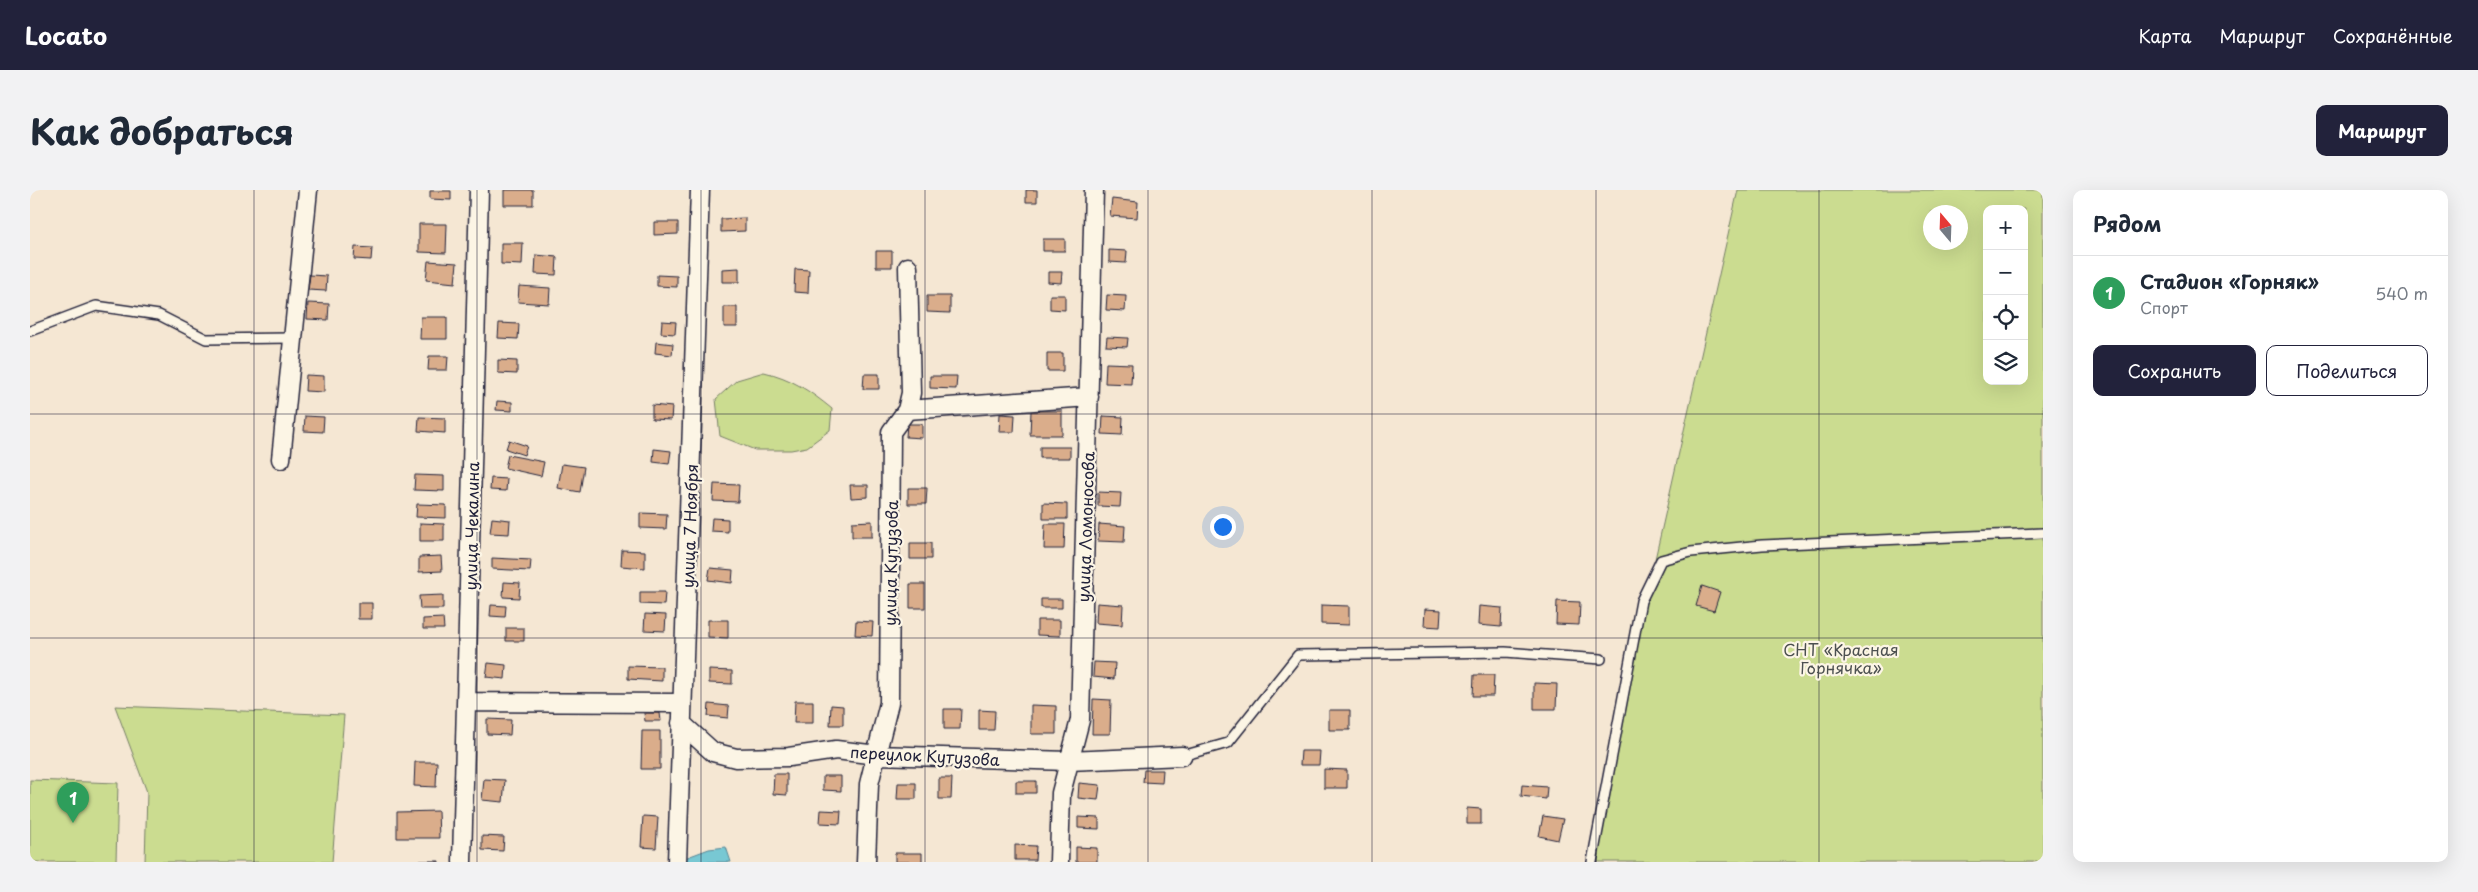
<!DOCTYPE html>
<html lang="ru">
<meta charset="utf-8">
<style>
body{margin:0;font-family:"Playpen Sans",sans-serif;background:#f2f2f3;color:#1f2937}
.controls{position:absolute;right:15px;top:15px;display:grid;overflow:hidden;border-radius:10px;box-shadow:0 5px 20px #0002}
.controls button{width:45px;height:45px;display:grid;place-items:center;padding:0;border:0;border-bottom:1px solid #e0e1e3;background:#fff;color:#1f2937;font:25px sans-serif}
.compass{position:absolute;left:1893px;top:15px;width:45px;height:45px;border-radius:50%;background:#fff;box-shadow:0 5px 20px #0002;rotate:341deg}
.you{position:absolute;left:1192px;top:336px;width:18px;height:18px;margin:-12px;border:4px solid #fff;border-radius:50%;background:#1a73e8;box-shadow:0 0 0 8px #1a73e833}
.badge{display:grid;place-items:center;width:32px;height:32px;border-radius:50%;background:#22223b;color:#fff;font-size:16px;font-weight:700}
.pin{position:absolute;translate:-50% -41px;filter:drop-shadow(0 1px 2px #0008)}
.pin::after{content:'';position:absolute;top:26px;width:18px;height:15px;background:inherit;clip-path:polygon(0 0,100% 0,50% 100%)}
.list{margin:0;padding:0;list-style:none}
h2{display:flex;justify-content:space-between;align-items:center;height:65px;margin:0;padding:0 20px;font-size:21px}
h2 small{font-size:16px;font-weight:400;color:#747a83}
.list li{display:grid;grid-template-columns:32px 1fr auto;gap:15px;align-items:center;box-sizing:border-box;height:75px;padding:0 20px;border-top:1px solid #e0e1e3}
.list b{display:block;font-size:19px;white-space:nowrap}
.list p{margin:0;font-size:16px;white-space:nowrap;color:#747a83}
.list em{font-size:16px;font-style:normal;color:#747a83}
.actions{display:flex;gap:10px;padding:15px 20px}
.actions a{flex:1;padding:11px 0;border:1px solid #22223b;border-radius:10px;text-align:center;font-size:18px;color:#22223b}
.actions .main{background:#22223b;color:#fff}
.icon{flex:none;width:28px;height:28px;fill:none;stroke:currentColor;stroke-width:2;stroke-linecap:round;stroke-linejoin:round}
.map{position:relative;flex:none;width:2013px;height:672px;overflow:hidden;border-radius:10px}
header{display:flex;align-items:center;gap:30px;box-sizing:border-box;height:70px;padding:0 25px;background:#22223b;color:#fff}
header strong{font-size:24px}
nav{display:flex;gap:28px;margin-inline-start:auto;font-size:18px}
.intro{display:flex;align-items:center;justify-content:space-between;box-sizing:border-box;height:120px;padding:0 30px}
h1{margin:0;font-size:35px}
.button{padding:12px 22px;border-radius:10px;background:#22223b;color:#fff;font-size:18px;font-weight:700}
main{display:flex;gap:30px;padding:0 30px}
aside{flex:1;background:#fff;border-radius:10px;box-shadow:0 5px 20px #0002}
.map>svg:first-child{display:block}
.green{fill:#cbdc90;stroke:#767f66;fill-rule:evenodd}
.water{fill:#78c8d3;stroke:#568696}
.building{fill:#daad8b;stroke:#22223b}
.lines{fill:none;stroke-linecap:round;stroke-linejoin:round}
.service-casing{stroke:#22223b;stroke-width:12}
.minor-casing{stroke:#22223b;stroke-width:21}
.service{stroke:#fcf5e5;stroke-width:9}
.minor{stroke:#fcf5e5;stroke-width:18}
.grid{fill:none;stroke:#22223b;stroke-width:1;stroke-opacity:0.55}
.labels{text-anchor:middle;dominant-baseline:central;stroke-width:4.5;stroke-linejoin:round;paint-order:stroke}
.street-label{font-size:16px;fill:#22223b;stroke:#fcf5e5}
.park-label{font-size:16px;fill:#4c5050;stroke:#fcf5e5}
</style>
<header>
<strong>Locato</strong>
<nav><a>Карта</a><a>Маршрут</a><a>Сохранённые</a></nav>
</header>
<div class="intro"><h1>Как добраться</h1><a class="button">Маршрут</a></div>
<main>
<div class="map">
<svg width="2013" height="672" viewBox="0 0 2013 672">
<rect width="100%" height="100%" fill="#f5e7d3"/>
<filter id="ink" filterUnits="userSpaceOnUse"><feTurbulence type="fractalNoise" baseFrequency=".02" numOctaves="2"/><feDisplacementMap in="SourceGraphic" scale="10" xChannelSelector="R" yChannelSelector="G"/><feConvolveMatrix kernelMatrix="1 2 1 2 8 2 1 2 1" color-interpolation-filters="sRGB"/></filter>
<g filter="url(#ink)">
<path class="green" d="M1708 0H2013V672H1557ZM1957 19H1994V191H1957ZM1900 22H1930V52H1900Z
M734 182C761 188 780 201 802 219L800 240 777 257 761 260H725L690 246 686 209 707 190Z
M85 516 314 525 302 672H115L117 602Z
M0 590 88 593 86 672H0Z"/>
<path class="water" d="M696 657 701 672H654L655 668 679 659Z"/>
<path class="building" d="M474 0H503V15H474Z
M996 0H1007V12H996Z
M400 1H421V10L400 9Z
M1082 9 1108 12 1107 28 1080 26Z
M715 28V41L691 42V29Z
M624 32H648V44L624 45Z
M389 34H417L416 63 389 62Z
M1013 49H1035V61H1013Z
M471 53H493L492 75 471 74Z
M325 57 342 58 341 70 324 69Z
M1079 60 1097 61 1096 73 1079 72Z
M846 61H862V77H846Z
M506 65 527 67 526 85 505 84Z
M398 71 427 73 425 93 396 90Z
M709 78V92H692V79Z
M765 79 779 80 778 103 764 102Z
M1018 82H1032L1031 93 1018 92Z
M280 85 297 86 296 101 278 100Z
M627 85 647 86V97L627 96Z
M489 96 520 98 519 114 488 112Z
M1020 105H1035V120L1020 119Z
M1077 105 1096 106 1095 121 1076 120Z
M897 106H920V123L897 122Z
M278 113 299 114 298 130 277 129Z
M694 117H707V137H694Z
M391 127H417V149H390Z
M632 131 646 132 645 144 631 143Z
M469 133 489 134 488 149 468 148Z
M1077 147 1098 148 1097 157 1076 156Z
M626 152 643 154 642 165 625 163Z
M1017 163H1033V181H1017Z
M399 166H418L417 180H398Z
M468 170 487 171V184L468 183Z
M1076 173 1102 174 1101 194 1075 193Z
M834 184H849V199H833Z
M276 185 294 186V202L275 201Z
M900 186H927L926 199 900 198Z
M467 211 482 212V221L466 220Z
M622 215 642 217 641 230 622 229Z
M1001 221H1032V245H1000Z
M970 224 985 225 984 242H969Z
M275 226 294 227 293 242 274 241Z
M1073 226 1093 227 1092 245 1072 244Z
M389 227 415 228V243L388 241Z
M877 234H892V248L876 247Z
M479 250 497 256 494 265 476 259Z
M1010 257H1040V268H1010Z
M624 259 641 261 639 274 623 272Z
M478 265 514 272 511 286 475 278Z
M532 274 554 277 550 302 528 298Z
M385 285 414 286V301L384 300Z
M461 288 477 289 476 301 460 300Z
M684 294 709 295 708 312 683 311Z
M820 295H838V307L821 308Z
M878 298H897L896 314H878Z
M1068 302 1091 303 1090 317 1068 316Z
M1013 313 1037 314V329H1013Z
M387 314 416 315V328L386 327Z
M610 323 637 324 636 339 610 338Z
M462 328 480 330 479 344 460 343Z
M682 328 698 329V342L681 341Z
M842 331V347H822V332Z
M390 333 414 334V351H390Z
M1015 334H1035L1034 359H1014Z
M1069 334 1095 336 1094 352 1068 351Z
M880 353H901V369H880Z
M592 360 615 361V378L591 376Z
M411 366 412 381 389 382V367Z
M462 368 501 370 500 381 462 379Z
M680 378 703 380 702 393 678 390Z
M474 392 490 393 489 408 473 407Z
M880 394H895V418H880Z
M1672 396 1690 402 1684 421 1666 416Z
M610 402H635L634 415 610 414Z
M413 405V419H390L389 406Z
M1011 409H1032V418H1011Z
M1527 411 1550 412 1549 435 1526 434Z
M328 413H342V429H328Z
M1067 413 1093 415 1092 435 1066 433Z
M461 415 476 416 475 427 460 426Z
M1291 415 1319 416V435L1291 434Z
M1449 416 1472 418 1471 437 1448 435Z
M1395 419 1411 420 1410 437 1394 436Z
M615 424 636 425 635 441 614 440Z
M413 428 414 439H393V429Z
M678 430H698V448L678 447Z
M1007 430H1030V446L1007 445Z
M826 431 843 432 842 446 825 445Z
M476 438H494V451H476Z
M1064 472 1085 473 1084 489 1063 487Z
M458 473 476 475 475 489 456 487Z
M598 476 632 477V491L598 489Z
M679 480 702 481V494L679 493Z
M1444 485H1464L1463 506H1443Z
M1504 493 1527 494 1526 519H1504Z
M1063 509 1081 510 1080 544H1062Z
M765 511H783V533H764Z
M679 514 699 516 698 528 678 526Z
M801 515 813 516V535H800Z
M1001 515 1026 516V544H1001Z
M914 519H931L930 539H914Z
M949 520 965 521 964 540H949Z
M1299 520H1320V540H1299Z
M614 523H630L631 531H615Z
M457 529 481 530 480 545 457 544Z
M612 541H630V579H611Z
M1271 561H1290L1289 575H1270Z
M385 572H407L406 597 384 596Z
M1294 579 1317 580V598H1294Z
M1114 580H1133L1132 593 1113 592Z
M744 584H757V605L743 604Z
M793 586H811V601L793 600Z
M909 588H922L921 609H909Z
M454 589 475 590 473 612 452 610Z
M986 591H1006V603H986Z
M868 593H886V609H867Z
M1049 593 1070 595 1068 610 1048 608Z
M1492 595 1517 597 1516 609 1491 606Z
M1437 618 1451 619V634H1437Z
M791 620 811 621 810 634 790 633Z
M408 621 409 648H367V622Z
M613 626 628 627 626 658 611 657Z
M1513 626 1533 629 1528 650 1509 646Z
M1048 627 1069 628V639L1048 638Z
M452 646 474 647 473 661 452 660Z
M985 655 1006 656 1005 670H985Z
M1046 657 1067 658V672H1046Z
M865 663H892V672H865Z
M376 671H409V672H376Z"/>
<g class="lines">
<defs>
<path id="service" d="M0 141 66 116 129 125 176 149 263 148
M1152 566 1198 553 1268 465 1475 462 1571 469
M1562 672 1611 411 1631 370 1661 362 1732 355 2013 343"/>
<path id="minor" d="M877 220 1059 207
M251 269 278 0
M437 512 651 513
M651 533 683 562 706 568 759 567 806 560 847 565 1039 571 1152 566
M432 672 449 0
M647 672 670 0
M836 672 839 594 859 513 861 242 877 220 881 203 878 77
M1029 672 1031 603 1050 530 1064 0"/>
</defs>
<use href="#service" class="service-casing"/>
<use href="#minor" class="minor-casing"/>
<use href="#service" class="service"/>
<use href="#minor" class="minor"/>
</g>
</g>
<path class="grid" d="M224 0V672M447 0V672M671 0V672M895 0V672M1118 0V672M1342 0V672M1566 0V672M1789 0V672M0 224H2013M0 448H2013"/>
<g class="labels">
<g class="street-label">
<text transform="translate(441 336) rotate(-89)">улица Чекалина</text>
<text transform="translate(659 336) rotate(-88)">улица 7 Ноября</text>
<text transform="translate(1055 337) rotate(-88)">улица Ломоносова</text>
<text transform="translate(860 373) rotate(-89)">улица Кутузова</text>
<text transform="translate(895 565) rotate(3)">переулок Кутузова</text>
</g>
<g class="park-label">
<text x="1811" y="459">СНТ «Красная<tspan x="1811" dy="18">Горнячка»</tspan></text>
</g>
</g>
</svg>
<div class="controls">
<button>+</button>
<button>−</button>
<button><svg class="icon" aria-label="locate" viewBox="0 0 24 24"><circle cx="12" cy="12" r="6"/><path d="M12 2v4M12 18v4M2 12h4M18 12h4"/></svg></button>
<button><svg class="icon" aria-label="layers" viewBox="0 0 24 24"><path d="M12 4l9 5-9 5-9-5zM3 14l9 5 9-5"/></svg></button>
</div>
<svg class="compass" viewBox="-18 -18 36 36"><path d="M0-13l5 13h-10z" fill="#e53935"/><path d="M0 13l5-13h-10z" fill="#747a83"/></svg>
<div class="you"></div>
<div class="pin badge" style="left:43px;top:633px;background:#2e9e5b">1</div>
</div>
<aside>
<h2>Рядом<small></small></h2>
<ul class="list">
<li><span class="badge" style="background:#2e9e5b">1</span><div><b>Стадион «Горняк»</b><p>Спорт</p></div><em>540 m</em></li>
</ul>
<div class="actions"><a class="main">Сохранить</a><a>Поделиться</a></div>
</aside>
</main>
